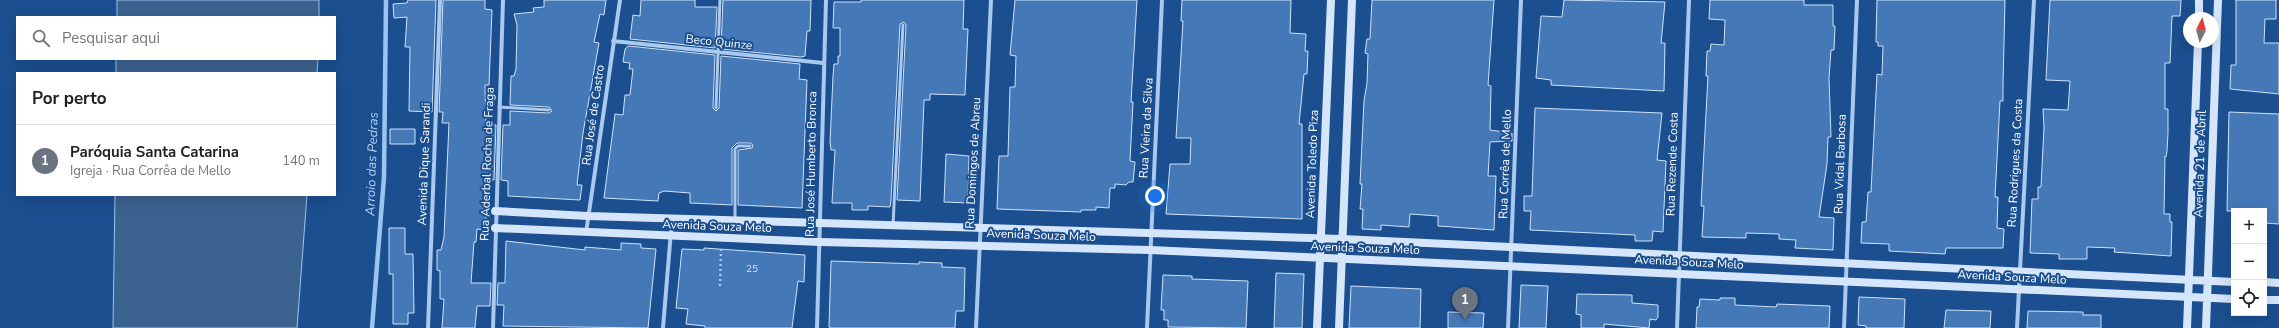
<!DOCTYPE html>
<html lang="pt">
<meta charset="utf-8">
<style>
body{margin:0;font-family:"Nunito Sans",sans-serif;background:#f6f6f6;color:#202124}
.controls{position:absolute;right:12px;bottom:12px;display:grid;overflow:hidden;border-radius:0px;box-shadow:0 4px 16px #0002}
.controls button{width:36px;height:36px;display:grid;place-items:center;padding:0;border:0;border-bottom:1px solid #e0e0e0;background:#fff;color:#202124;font:20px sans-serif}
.compass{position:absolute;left:2183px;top:12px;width:36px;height:36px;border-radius:50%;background:#fff;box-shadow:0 4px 16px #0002;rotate:6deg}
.you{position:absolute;left:1155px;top:196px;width:14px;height:14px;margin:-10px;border:3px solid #fff;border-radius:50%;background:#1a73e8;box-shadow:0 0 0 6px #1a73e833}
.badge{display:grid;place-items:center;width:26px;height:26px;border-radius:50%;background:#0f766e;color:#fff;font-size:13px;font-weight:700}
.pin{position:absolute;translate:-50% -33px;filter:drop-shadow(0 1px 2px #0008)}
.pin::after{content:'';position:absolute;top:21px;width:14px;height:12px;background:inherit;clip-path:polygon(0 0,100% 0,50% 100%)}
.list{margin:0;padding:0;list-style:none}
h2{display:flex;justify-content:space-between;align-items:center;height:52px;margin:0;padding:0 16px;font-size:17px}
h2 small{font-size:13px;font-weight:400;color:#757577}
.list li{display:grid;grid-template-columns:26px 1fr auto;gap:12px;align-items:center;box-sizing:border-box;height:72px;padding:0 16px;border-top:1px solid #e0e0e0}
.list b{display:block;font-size:15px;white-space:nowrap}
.list p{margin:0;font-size:13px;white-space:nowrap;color:#757577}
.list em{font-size:13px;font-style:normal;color:#757577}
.icon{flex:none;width:22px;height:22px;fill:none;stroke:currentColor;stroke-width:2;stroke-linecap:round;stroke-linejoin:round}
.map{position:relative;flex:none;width:2279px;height:328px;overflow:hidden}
.search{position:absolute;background:#fff;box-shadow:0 4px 16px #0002;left:16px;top:16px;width:320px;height:44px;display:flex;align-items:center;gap:10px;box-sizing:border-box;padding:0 14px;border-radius:0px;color:#757577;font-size:15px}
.panel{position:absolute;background:#fff;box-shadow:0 4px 16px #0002;left:16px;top:72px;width:320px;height:124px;border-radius:0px}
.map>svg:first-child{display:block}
.water{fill:#3c6290;stroke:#9cc4f0}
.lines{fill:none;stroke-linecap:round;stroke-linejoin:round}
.stream{stroke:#9cc4f0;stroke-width:4.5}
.building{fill:#4478b7;stroke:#cfe3fa}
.path{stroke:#a9c9ee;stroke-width:2.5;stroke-dasharray:2 3;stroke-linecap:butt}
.lane{stroke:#a9c9ee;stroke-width:3}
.street{stroke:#a9c9ee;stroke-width:4}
.secondary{stroke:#d6e6fa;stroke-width:8}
.labels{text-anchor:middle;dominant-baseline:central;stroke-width:4;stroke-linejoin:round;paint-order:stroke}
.number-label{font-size:10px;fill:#d0dded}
.street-label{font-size:12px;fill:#fff;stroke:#1b4f8f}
.water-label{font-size:13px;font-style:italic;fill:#b5d3f5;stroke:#1b4f8f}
</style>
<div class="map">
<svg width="2279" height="328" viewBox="0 0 2279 328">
<rect width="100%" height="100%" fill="#1b4f8f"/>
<path class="water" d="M117 0H319V17H117Z
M116 59H318L317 73H116Z
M115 195H307L297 328H113Z"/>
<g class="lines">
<path class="stream" d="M372 328 384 177 386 0"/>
</g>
<path class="building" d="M408 0H436L432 112 409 111 410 47H405L407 17 394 18 393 4 407 3Z
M443 0H485V9L492 10 489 85H485L486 124 496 125 494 180 485 179 483 210H486V230L477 229 476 242H474L471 283H491L490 306H477L475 328H442L444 299H440V271L437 270V250H441L444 237 449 123H442L443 112H439Z
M544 0H606L604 15 600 14 594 42 599 43 583 133 577 185H582L580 200 508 196V181L501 180 503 125H510V111L549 113 552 111 549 107 510 105 511 76H514L516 69 517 25 514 14 534 12 533 8 544 7Z
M641 0H695V7H717L715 48 630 39 633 15 640 16Z
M723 0H811L810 31H807L805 56 801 57 721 49Z
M861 0H964L963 29H968L965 95 930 94V100H924L920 201 897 200 906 25 904 22 900 24 891 200 890 207 868 206V210H852V203H832L835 150H831L830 142 833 76 834 64H838V56H840V28H833L834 2H861Z
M1015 0H1137L1131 102H1133L1130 161 1135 162 1133 182H1129L1126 185 1115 184V188H1110L1109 208 1096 207V210H1081V212L997 209 999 156H1008L1010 87H1015L1016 56 1010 55Z
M1182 0H1291L1290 33 1306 34 1305 51H1308L1307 74H1304L1299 124H1302V219L1166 214 1170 164H1190L1191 138H1176L1183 21H1181Z
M1372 0H1494L1488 85 1491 86 1490 130 1512 133V141L1490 142 1488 176H1496L1494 230 1438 226V216L1410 214 1409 227 1381 225V230L1362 229 1363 209H1360L1362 184H1360L1364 101 1367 83 1368 54 1365 53 1367 39H1370Z
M1564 0 1665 2 1661 43H1665L1664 91 1551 85V80L1536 78 1541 16 1562 17Z
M1710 0H1804V5H1833V26H1835L1834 50H1831L1829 78 1831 137H1828L1827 164 1819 217 1834 218 1833 250 1795 248 1796 240 1779 239V234L1746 233V238L1702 237 1704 206H1701L1708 76H1706L1707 51H1710L1711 44 1724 45 1725 20 1709 19Z
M1877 0H2005L2003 85V101H2000L1995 197H1998L1997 228 2004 229 2003 248H1946L1945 254 1889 251V244L1861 243 1862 222H1866L1868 192H1871L1877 74 1882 75 1883 46H1878V42H1876Z
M2050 0H2181L2180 16H2172L2170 63H2165V109H2168V133L2167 151 2166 157 2165 156 2164 214H2170V222H2172L2171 256 2114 252 2115 248 2087 247V259H2059V254L2030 253 2032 199H2038V187H2041L2044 127 2043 109 2068 110 2070 81 2046 80Z
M2236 0H2276V19H2265L2264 43H2279V94L2230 89 2231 65H2236Z
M628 46 715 55 713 108 716 111 719 108 721 56 800 64 799 79 807 80 802 208 738 205V150L752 148 753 145 750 143H737L732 148V205L690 203V193L664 191 659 193 658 201 604 198 615 114 623 115 625 95H630L633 69H629L630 63 623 62 625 49Z
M1535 108 1662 113 1657 160 1666 161 1663 232 1653 231 1652 241H1635V235L1530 230 1531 211H1524V196H1532Z
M2229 112 2279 114V224L2264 223V211H2227Z
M390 129H415V144H390Z
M946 154 969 156 968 203 944 202Z
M389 228H405V254H413L414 313H408V324H393V274H389Z
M506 241 585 250V247L621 250V243L641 244V248L656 249 648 328 503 326 504 305H497L498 283H505Z
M704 248 805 255 804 282 798 281 792 328H705V326L686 324 688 309 676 308 682 249 704 250Z
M831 261 919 264V262L942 263V267L965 268 964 311H956L955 328H831L829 327Z
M1276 273 1304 274 1302 328H1274Z
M1163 275 1192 276V279L1248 281 1246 328 1168 327V320H1164V310H1161Z
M1521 285 1548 286 1546 328H1519Z
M1351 286 1421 289 1420 328H1349Z
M1577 294 1632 295V303L1658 305V317L1656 320 1650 319 1649 328 1604 324V328H1581V315L1576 314Z
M1859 297 1905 299 1904 328H1866V326L1858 325Z
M1720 298H1735V305L1776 307 1777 304 1830 306 1829 328H1696L1697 307H1699L1700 299 1720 300Z
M1946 310 1991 311 1990 328H1944Z
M2028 311 2083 312V315H2101V328H2027Z
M1448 312 1484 313 1483 328H1448Z"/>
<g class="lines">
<path class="path" d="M720 286 721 249"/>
<path class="lane" d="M499 107 549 110
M716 108 720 0
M735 219V149L738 146H750
M893 225 903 25"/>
<path class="street" d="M613 41 823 63
M586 233 620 0
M428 328 440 0
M493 328 503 0
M663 328 672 219
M817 328 826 0
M976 328 991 0
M1147 328 1162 0
M1508 328 1521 0
M1677 328 1689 0
M1844 328 1857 0
M2017 328 2034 0"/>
<path class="secondary" d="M2199 18V0
M495 211 588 216 1342 239 2234 282
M495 228 820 242 1150 250 2234 299
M2264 282 2279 283
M2264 300H2279
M1317 328 1331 0
M1339 328 1352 0
M2187 328 2198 42
M2206 328 2218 0"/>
</g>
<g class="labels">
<g class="number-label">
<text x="752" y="269">25</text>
</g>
<g class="street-label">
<text transform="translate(719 42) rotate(6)">Beco Quinze</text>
<text transform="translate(593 115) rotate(-82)">Rua José de Castro</text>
<text transform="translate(1146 128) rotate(-87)">Rua Vieira da Silva</text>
<text transform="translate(973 163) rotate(-87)">Rua Domingos de Abreu</text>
<text transform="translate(2015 163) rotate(-87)">Rua Rodrigues da Costa</text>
<text transform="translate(424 164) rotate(-88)">Avenida Dique Sarandi</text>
<text transform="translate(487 164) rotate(-88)">Rua Aderbal Rocha de Fraga</text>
<text transform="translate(811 164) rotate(-89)">Rua José Humberto Bronca</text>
<text transform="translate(1312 164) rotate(-88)">Avenida Toledo Piza</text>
<text transform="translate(1505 164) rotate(-88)">Rua Corrêa de Mello</text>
<text transform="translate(1672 164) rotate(-88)">Rua Rezende Costa</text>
<text transform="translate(1840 164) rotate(-88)">Rua Vidal Barbosa</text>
<text transform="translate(2200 164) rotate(-88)">Avenida 21 de Abril</text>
<text transform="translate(717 226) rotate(2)">Avenida Souza Melo</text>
<text transform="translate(1041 235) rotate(2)">Avenida Souza Melo</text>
<text transform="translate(1365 248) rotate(2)">Avenida Souza Melo</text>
<text transform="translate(1689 262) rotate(3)">Avenida Souza Melo</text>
<text transform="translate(2012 277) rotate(3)">Avenida Souza Melo</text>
</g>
<g class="water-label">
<text transform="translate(372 164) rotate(-88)">Arroio das Pedras</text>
</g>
</g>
</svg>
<div class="controls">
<button>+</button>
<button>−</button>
<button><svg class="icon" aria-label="locate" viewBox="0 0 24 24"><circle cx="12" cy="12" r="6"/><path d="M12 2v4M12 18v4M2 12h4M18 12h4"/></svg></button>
</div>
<svg class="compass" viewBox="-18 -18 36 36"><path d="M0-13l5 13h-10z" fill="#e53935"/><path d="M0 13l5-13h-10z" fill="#757577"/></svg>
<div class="you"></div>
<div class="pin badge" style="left:1465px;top:320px;background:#6b7280">1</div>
<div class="search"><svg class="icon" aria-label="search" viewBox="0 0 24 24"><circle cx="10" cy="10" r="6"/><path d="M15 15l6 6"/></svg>Pesquisar aqui</div>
<section class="panel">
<h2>Por perto<small></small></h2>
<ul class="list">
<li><span class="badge" style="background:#6b7280">1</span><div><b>Paróquia Santa Catarina</b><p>Igreja · Rua Corrêa de Mello</p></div><em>140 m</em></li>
</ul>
</section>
</div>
